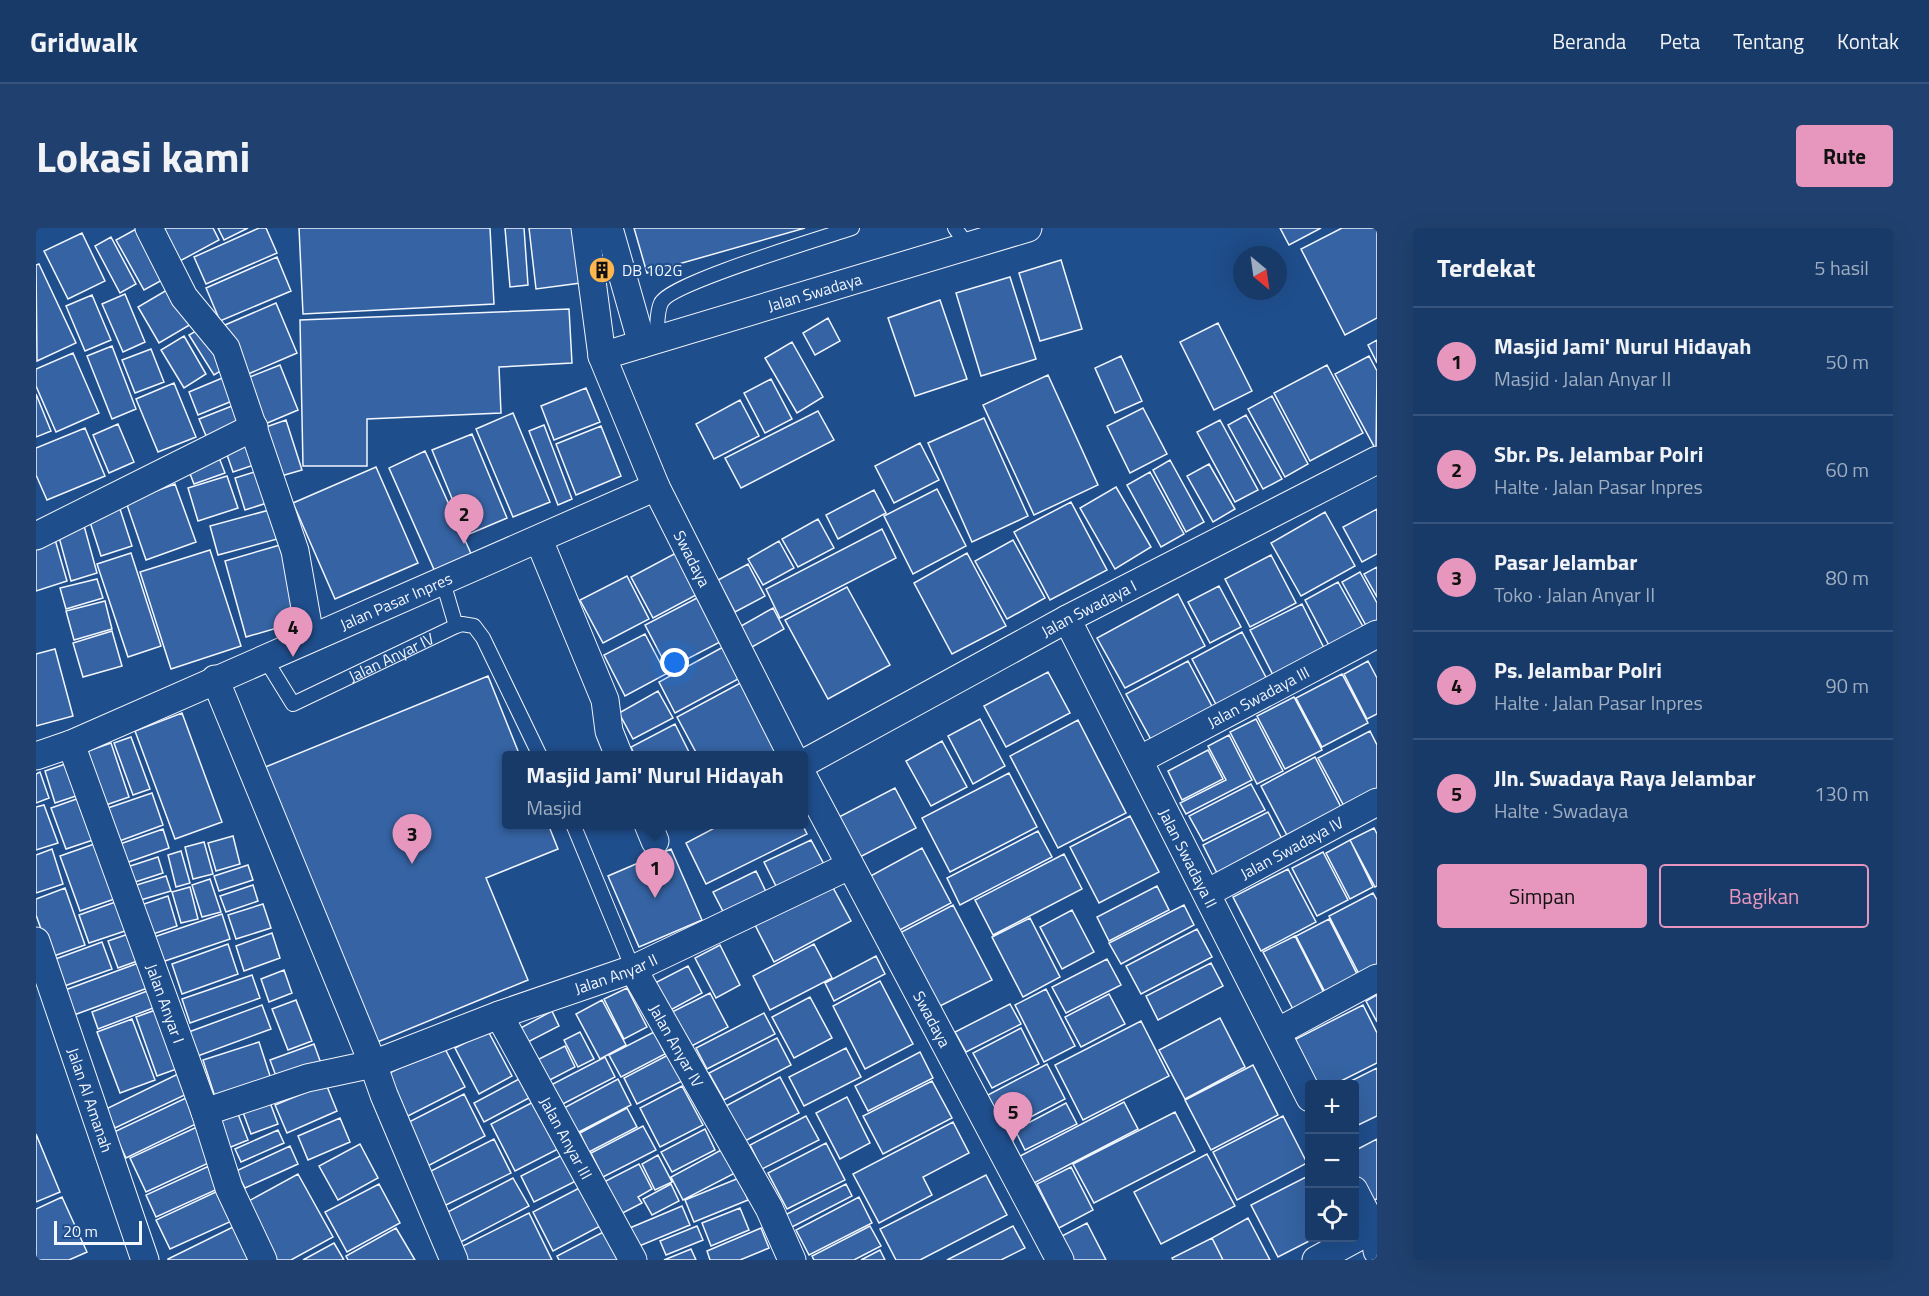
<!DOCTYPE html>
<html lang="id">
<meta charset="utf-8">
<style>
body{margin:0;font-family:"Titillium Web",sans-serif;background:#20416f;color:#f1f3f6}
.controls{position:absolute;right:18px;bottom:18px;display:grid;overflow:hidden;border-radius:6px;box-shadow:0 6px 24px #0002}
.controls button{width:54px;height:54px;display:grid;place-items:center;padding:0;border:0;border-bottom:2px solid #36547d;background:#173a69;color:#f1f3f6;font:30px sans-serif}
.compass{position:absolute;left:1197px;top:18px;width:54px;height:54px;border-radius:50%;background:#173a69;box-shadow:0 6px 24px #0002;rotate:151deg}
.scale{position:absolute;left:18px;bottom:15px;width:88px;box-sizing:border-box;padding-left:6px;border:3px solid #f2f6ff;border-top:0;font-size:16px;line-height:21px;white-space:nowrap;color:#f2f6ff;-webkit-text-stroke:4px #1f4e8c;paint-order:stroke}
.you{position:absolute;left:639px;top:435px;width:21px;height:21px;margin:-15px;border:4px solid #fff;border-radius:50%;background:#1a73e8;box-shadow:0 0 0 9px #1a73e833}
.badge{display:grid;place-items:center;width:39px;height:39px;border-radius:50%;background:#e797bd;color:#111;font-size:20px;font-weight:700}
.pin{position:absolute;translate:-50% -50px;filter:drop-shadow(0 2px 3px #0008)}
.pin::after{content:'';position:absolute;top:32px;width:21px;height:18px;background:inherit;clip-path:polygon(0 0,100% 0,50% 100%)}
.popup{position:absolute;left:466px;top:523px;width:306px;height:78px;box-sizing:border-box;display:grid;place-content:center;border-radius:6px;background:#173a69;filter:drop-shadow(0 2px 4px #0005);font-size:20px;white-space:nowrap;color:#9eadc0}
.popup b{font-size:22px;color:#f1f3f6}
.popup::after{content:'';position:absolute;left:50%;top:100%;margin-left:-12px;border:12px solid transparent;border-top-color:#173a69}
.list{margin:0;padding:0;list-style:none}
h2{display:flex;justify-content:space-between;align-items:center;height:78px;margin:0;padding:0 24px;font-size:26px}
h2 small{font-size:20px;font-weight:400;color:#9eadc0}
.list li{display:grid;grid-template-columns:39px 1fr auto;gap:18px;align-items:center;box-sizing:border-box;height:108px;padding:0 24px;border-top:2px solid #36547d}
.list b{display:block;font-size:22px;white-space:nowrap}
.list p{margin:0;font-size:20px;white-space:nowrap;color:#9eadc0}
.list em{font-size:20px;font-style:normal;color:#9eadc0}
.actions{display:flex;gap:12px;padding:18px 24px}
.actions a{flex:1;padding:14px 0;border:2px solid #e797bd;border-radius:6px;text-align:center;font-size:21px;color:#e797bd}
.actions .main{background:#e797bd;color:#111}
.icon{flex:none;width:33px;height:33px;fill:none;stroke:currentColor;stroke-width:2;stroke-linecap:round;stroke-linejoin:round}
.map{position:relative;flex:none;width:1341px;height:1032px;overflow:hidden;border-radius:6px}
header{display:flex;align-items:center;gap:36px;box-sizing:border-box;height:84px;padding:0 30px;background:#173a69;border-bottom:2px solid #36547d}
header strong{font-size:28px}
nav{display:flex;gap:33px;margin-inline-start:auto;font-size:21px}
.intro{display:flex;align-items:center;justify-content:space-between;box-sizing:border-box;height:144px;padding:0 36px}
h1{margin:0;font-size:42px}
.button{padding:15px 27px;border-radius:6px;background:#e797bd;color:#111;font-size:21px;font-weight:700}
main{display:flex;gap:36px;padding:0 36px}
aside{flex:1;background:#173a69;border-radius:6px;box-shadow:0 6px 24px #0002}
.map>svg:first-child{display:block}
.building{fill:#3563a3;stroke:#f2f6ff;stroke-width:1.5}
.lines{fill:none;stroke-linecap:round;stroke-linejoin:round}
.service-casing{stroke:#f2f6ff;stroke-width:16}
.minor-casing{stroke:#f2f6ff;stroke-width:29}
.service{stroke:#1f4e8c;stroke-width:14}
.minor{stroke:#1f4e8c;stroke-width:27}
.labels{text-anchor:middle;dominant-baseline:central;stroke-width:4.5;stroke-linejoin:round;paint-order:stroke}
.poi-label{font-size:16px;fill:#f2f6ff;stroke:#1f4e8c;text-anchor:start}
.street-label{font-size:16px;fill:#f2f6ff;stroke:#1f4e8c}
</style>
<header>
<strong>Gridwalk</strong>
<nav><a>Beranda</a><a>Peta</a><a>Tentang</a><a>Kontak</a></nav>
</header>
<div class="intro"><h1>Lokasi kami</h1><a class="button">Rute</a></div>
<main>
<div class="map">
<svg width="1341" height="1032" viewBox="0 0 1341 1032">
<rect width="100%" height="100%" fill="#1f4e8c"/>
<path class="building" d="M102 0 130 50 108 62 80 12Z
M124 0H177L183 12 142 34Z
M182 0H212L188 12Z
M223 0H230L241 25 170 56 158 29Z
M263 0H454L458 76 267 86Z
M469 0H488L492 57 474 59Z
M493 0H546L552 54 500 61Z
M598 0H769L611 45Z
M1244 0H1285L1253 17Z
M1306 0H1341V90L1309 107 1265 21Z
M46 5 69 53 32 71 8 23Z
M75 9 100 56 84 65 59 18Z
M241 29 255 63 184 93 170 60Z
M1025 32 1046 101 1004 113 983 45Z
M3 36 40 115 1 133 0 37Z
M974 49 1000 131 945 148 920 65Z
M136 59 157 95 123 115 102 79Z
M89 66 109 114 87 124 66 76Z
M56 67 75 112 49 123 30 78Z
M904 72 931 151 879 168 852 90Z
M240 75 261 125 210 147 189 97Z
M533 81 536 135 463 139 465 185 331 191V238H267L264 92Z
M792 90 804 113 779 127 767 105Z
M1182 95 1216 163 1178 182 1144 114Z
M167 99 191 139 178 147 153 107Z
M148 108 170 146 148 160 125 122Z
M1341 112V135L1332 117Z
M756 114 787 169 761 185 729 130Z
M76 118 100 181 76 191 51 128Z
M115 121 128 154 99 165 86 132Z
M37 125 63 185 20 204 0 158V141Z
M1085 128 1106 173 1079 185 1059 140Z
M1333 128 1341 143 1340 222 1299 146Z
M244 137 262 182 229 196 211 150Z
M1291 137 1327 205 1274 233 1238 165Z
M1012 147 1062 257 998 287 947 177Z
M191 148 201 171 162 187 153 164Z
M735 151 756 191 729 205 708 165Z
M138 155 160 209 122 224 100 171Z
M550 160 564 194 518 212 505 178Z
M0 166 15 203 0 209Z
M1236 168 1272 236 1249 249 1212 181Z
M704 172 723 208 678 231 660 196Z
M201 176 210 199 173 215 163 191Z
M1107 180 1131 226 1094 245 1071 198Z
M782 183 798 212 705 260 689 230Z
M477 185 514 274 477 289 440 201Z
M1210 187 1246 251 1227 261 1192 197Z
M948 190 992 288 936 314 892 215Z
M250 192 266 242 245 248 230 199Z
M1184 192 1222 262 1199 274 1161 204Z
M82 196 98 234 73 245 57 207Z
M508 197 536 271 522 277 493 203Z
M565 198 585 248 540 267 520 216Z
M49 200 69 248 11 272 0 247V220Z
M436 206 471 290 431 307 396 222Z
M217 213 224 235 197 244 189 221Z
M884 215 903 252 858 275 839 238Z
M389 223 437 330 400 346 353 240Z
M182 227 189 245 158 256 151 238Z
M1134 232 1168 294 1150 304 1117 242Z
M1173 236 1199 281 1177 294 1151 248Z
M340 239 382 335 299 371 257 275Z
M228 241 237 273 209 282 199 250Z
M1114 244 1148 306 1125 319 1091 257Z
M191 248 202 280 162 293 152 260Z
M139 256 160 314 110 332 90 274Z
M1080 259 1115 319 1079 341 1044 280Z
M901 261 930 318 877 346 848 288Z
M838 262 850 285 802 311 790 287Z
M1035 274 1071 342 1014 372 978 304Z
M84 281 96 318 65 328 53 291Z
M237 281 245 310 182 327 174 298Z
M1341 281V326L1326 334 1307 299Z
M1289 284 1319 338 1265 368 1235 315Z
M782 291 798 320 762 339 746 311Z
M47 294 61 345 35 353 21 302Z
M846 301 860 330 744 390 730 361Z
M18 308 31 353 0 363V314Z
M977 312 1009 370 971 391 939 333Z
M743 313 758 340 727 357 712 331Z
M244 317 265 393 210 409 189 333Z
M174 322 205 418 135 441 104 344Z
M95 325 125 418 92 429 61 336Z
M640 325 662 366 617 390 595 349Z
M931 325 970 398 916 426 878 355Z
M1235 327 1260 375 1214 399 1189 351Z
M712 336 729 368 699 384 682 352Z
M1341 339V369L1328 346Z
M1324 344 1341 375V398L1333 403 1306 354Z
M591 348 613 391 567 415 544 372Z
M61 351 67 370 30 381 24 360Z
M1302 354 1330 404 1296 423 1269 372Z
M1183 358 1205 399 1174 415 1152 374Z
M811 359 854 437 792 471 749 392Z
M1142 366 1169 418 1089 460 1061 410Z
M661 370 684 414 632 441 609 397Z
M69 373 76 401 38 412 30 383Z
M1266 376 1291 426 1240 453 1214 402Z
M737 380 748 401 716 419 705 398Z
M76 403 86 438 47 449 37 415Z
M1206 404 1233 455 1183 482 1156 431Z
M609 406 630 446 589 468 568 427Z
M687 419 704 450 639 485 623 454Z
M19 421 37 488 0 498V426Z
M1152 433 1179 484 1118 517 1090 466Z
M1332 433 1341 450V486L1331 491 1308 446Z
M1012 444 1034 485 970 519 948 478Z
M1306 446 1332 495 1286 519 1260 470Z
M452 448 484 528H470V596H512L522 621 450 650 492 752 339 815 227 540Z
M710 452 747 528H662L641 489Z
M622 463 637 490 597 511 583 485Z
M1258 469 1286 522 1249 541 1221 488Z
M146 485 186 594 139 611 99 503Z
M944 491 969 538 937 556 912 508Z
M1220 491 1247 543 1221 556 1194 504Z
M1042 492 1090 585 1022 620 974 528Z
M639 496 655 528H599L595 519Z
M1334 503 1341 517V561L1308 578 1282 530Z
M1193 507 1216 552 1150 586 1144 575 1190 552 1172 518Z
M95 509 114 561 97 567 78 515Z
M906 513 931 559 895 578 870 533Z
M75 515 93 569 67 578 49 524Z
M1172 522 1187 551 1146 572 1132 543Z
M1279 529 1307 583 1253 611 1225 558Z
M35 534 46 566 19 575 9 543Z
M4 544 13 570 0 575V546Z
M973 545 1001 599 914 644 886 590Z
M1215 556 1229 582 1167 613 1153 588Z
M859 560 880 600 822 630 801 590Z
M116 565 127 597 78 615 66 582Z
M49 568 63 610 30 621 15 580Z
M8 577 22 615 0 622V579Z
M1232 584 1247 613 1182 647 1167 617Z
M1094 588 1123 644 1063 675 1034 619Z
M686 596H766L771 606 670 656 650 615Z
M1338 600 1341 606V658L1339 659 1314 612Z
M127 601 133 620 87 636 81 617Z
M1002 603 1016 629 924 677 911 650Z
M197 608 204 636 180 643 172 615Z
M775 612 791 642 744 666 728 634Z
M1314 612 1337 659 1314 671 1290 625Z
M64 614 84 669 44 683 24 628Z
M168 614 177 646 157 651 149 619Z
M886 620 915 675 858 705 829 651Z
M16 621 27 656 0 665V627Z
M635 621 666 692 603 719 572 648Z
M145 623 154 655 140 659 132 627Z
M1287 624 1312 672 1281 688 1256 640Z
M1028 626 1046 661 957 707 939 672Z
M122 629 127 645 93 656 88 640Z
M212 637 217 652 183 663 178 648Z
M1252 641 1280 694 1225 723 1197 669Z
M720 643 734 672 692 693 677 664Z
M130 648 135 663 98 674 94 659Z
M174 651 185 684 166 689 156 657Z
M795 656 815 693 738 734 719 697Z
M217 657 222 673 190 684 184 668Z
M1121 658 1133 682 1073 713 1061 689Z
M154 659 162 691 145 695 136 664Z
M29 660 49 717 15 729 0 687V671Z
M1337 665 1341 672V737L1323 746 1293 688Z
M132 668 141 698 111 708 102 678Z
M85 672 95 701 53 715 43 687Z
M227 676 235 700 200 711 192 687Z
M917 677 956 752 896 782 858 708Z
M1148 677 1158 697 1085 736 1073 715Z
M1036 682 1058 724 1026 741 1004 699Z
M186 686 194 711 123 735 115 710Z
M994 690 1024 749 987 769 956 709Z
M1293 691 1323 750 1290 766 1260 708Z
M1161 701 1176 729 1105 766 1090 738Z
M98 704 107 731 82 740 72 713Z
M236 705 244 730 208 743 200 718Z
M1259 708 1290 769 1259 785 1227 724Z
M66 714 76 741 23 760 14 733Z
M192 716 202 746 146 766 136 736Z
M778 716 796 750 734 782 717 748Z
M684 717 704 757 680 770 659 730Z
M840 728 849 746 798 773 789 755Z
M1071 731 1085 757 1030 785 1016 759Z
M108 733 117 758 38 787 29 762Z
M1175 735 1187 758 1122 792 1110 768Z
M652 738 666 765 629 785 615 757Z
M248 742 256 765 233 774 225 751Z
M216 747 224 770 154 795 146 771Z
M844 753 877 816 829 841 797 778Z
M119 760 125 777 62 801 56 784Z
M591 760 611 799 588 811 568 771Z
M1010 761 1039 818 1008 834 979 777Z
M674 765 692 799 648 822 630 787Z
M1073 766 1089 796 1045 819 1029 789Z
M1341 767V794L1330 773Z
M774 769 796 810 758 830 736 789Z
M260 772 276 813 252 822 236 781Z
M566 772 590 817 564 831 540 786Z
M974 776 985 796 930 824 919 804Z
M226 777 235 801 159 829 150 805Z
M1327 777 1341 805V835L1299 856H1279L1256 813Z
M125 780 146 839 121 848 100 789Z
M516 783 523 798 488 816 481 802Z
M728 785 739 806 671 841 660 820Z
M1184 790 1209 839 1149 871 1123 822Z
M96 791 119 852 84 865 61 804Z
M1105 793 1133 848 1047 892 1019 837Z
M985 800 1003 836 956 860 937 825Z
M452 803 476 848 443 866 419 820Z
M544 804 558 831 542 839 528 812Z
M618 804 629 826 585 849 573 827Z
M741 810 755 837 688 872 673 845Z
M223 814 236 854 180 872 167 832Z
M278 816 287 841 243 856 234 832Z
M407 817 429 859 368 890 346 849Z
M529 818 539 839 508 855 497 834Z
M810 820 825 849 768 878 753 849Z
M884 824 897 850 832 883 819 858Z
M632 827 646 853 601 876 588 850Z
M569 829 579 849 523 878 513 858Z
M1011 836 1029 871 968 903 950 868Z
M1217 837 1242 887 1175 922 1149 872Z
M1341 840V888L1318 899V856H1309Z
M144 845 153 865 79 900 70 881Z
M744 849 763 885 705 915 686 880Z
M483 851 493 870 448 894 438 875Z
M582 851 595 877 539 906 526 881Z
M896 853 916 890 847 926 827 888Z
M290 856 301 883 251 905 239 877Z
M646 858 667 897 624 919 604 880Z
M428 866 449 908 388 940 367 897Z
M152 869 164 894 90 930 78 904Z
M232 869 242 896 215 906 205 879Z
M811 869 834 915 804 931 780 885Z
M501 872 526 919 479 943 455 896Z
M1088 874 1102 901 998 955 984 928Z
M1030 875 1041 896 989 922 979 902Z
M199 878 212 912 190 921 176 887Z
M591 880 601 899 553 924 544 905Z
M1139 884 1159 923 1058 975 1037 936Z
M770 888 783 912 726 941 714 917Z
M1247 888 1271 935 1201 972 1177 924Z
M304 890 314 914 272 932 262 908Z
M917 894 933 925 887 949 896 967 843 995 817 946Z
M163 898 179 932 110 964 94 930Z
M607 898 620 922 567 949 555 925Z
M669 901 679 922 636 944 625 924Z
M242 902 248 915 205 934 199 921Z
M0 906 24 964 0 974Z
M458 911 475 945 408 978 391 945Z
M1341 911V971L1335 973 1318 941V923Z
M790 915 809 952 751 981 732 945Z
M324 916 342 950 302 972 283 938Z
M254 918 262 936 209 960 200 943Z
M687 921 699 945 647 972 635 949Z
M530 925 544 951 498 974 485 948Z
M1171 926 1199 978 1125 1016 1098 964Z
M622 927 636 954 619 962 606 936Z
M603 936 616 961 602 969 606 975 575 991 558 959Z
M173 938 184 960 120 989 110 967Z
M1035 939 1057 982 1023 1000 1001 956Z
M262 946 297 1009 255 1032H240L209 975Z
M950 947 971 987 884 1032H860L844 1001Z
M1274 947V1010H1279L1242 1029 1215 977Z
M477 950 493 978 419 1017 404 988Z
M703 950 712 972 658 994 649 972Z
M343 956 364 995 311 1024 289 984Z
M635 956 643 973 616 987 607 971Z
M810 956 816 968 754 1000 747 988Z
M549 957 568 996 517 1023 497 984Z
M184 962 198 992 134 1021 120 992Z
M26 969 51 1024 33 1032H0V981Z
M823 969 836 995 773 1027 760 1002Z
M646 978 654 997 596 1021 589 1002Z
M704 980 713 1002 675 1018 666 995Z
M493 985 516 1032H424L419 1022Z
M1212 990 1234 1032H1187L1176 1010Z
M1051 995 1070 1032H1036L1024 1009Z
M203 996 221 1032H132V1031Z
M661 998 667 1012 630 1027 624 1013Z
M834 998 845 1018 818 1032H778L776 1028Z
M977 998 989 1020 965 1032H911Z
M360 1000 379 1032H312L310 1028Z
M575 1000 586 1032H523L521 1028Z
M725 1000 733 1020 704 1032H674L671 1023Z
M1176 1010 1187 1032H1137L1136 1030Z
M298 1015 308 1032H267Z
M655 1021 660 1032H628Z
M844 1022 849 1032H825Z"/>
<g class="lines">
<defs>
<g id="service">
<path d="M919 0 932 18"/>
<path d="M620 112C622 101 620 85 625 75 634 55 787 10 816 0"/>
<path d="M407 354 420 398"/>
<path id="s1" d="M228 429 257 476 420 398 426 396 438 398 447 410 504 528"/>
<path d="M537 596 597 741"/>
</g>
<g id="minor">
<path d="M113 0 148 69 190 120 259 323 274 408"/>
<path id="s2" d="M549 0 566 128 620 259 756 528"/>
<path d="M573 0 606 116"/>
<path id="s3" d="M566 128 992 0"/>
<path d="M0 308 218 199"/>
<path d="M503 312 569 472 573 503 583 528"/>
<path id="s4" d="M1031 391 1274 870"/>
<path d="M179 451 337 836 348 867 418 1032"/>
<path id="s5" d="M35 516 169 884 193 960 227 1032"/>
<path id="s6" d="M0 528 35 516 620 259"/>
<path id="s7" d="M1103 532 1341 406"/>
<path id="s8" d="M768 535 1031 391 1341 232"/>
<path id="s9" d="M768 550 1024 1032"/>
<path d="M612 596 619 613"/>
<path id="s10" d="M1171 665 1341 574"/>
<path id="s11" d="M0 713 109 1032"/>
<path id="s12" d="M597 741 733 980 756 1032"/>
<path id="s13" d="M463 787 597 1032"/>
<path d="M1241 804 1341 750"/>
<path id="s14" d="M169 884 271 850 337 836 463 787 597 741 813 638"/>
<path d="M1318 962 1338 1001 1341 1023"/>
<path d="M1280 1032 1341 999"/>
</g>
</defs>
<use href="#service" class="service-casing"/>
<use href="#minor" class="minor-casing"/>
<use href="#service" class="service"/>
<use href="#minor" class="minor"/>
</g>
<defs>
<symbol id="building-disc" viewBox="-11 -11 22 22"><circle r="9.5" fill="#ffb74d" stroke="#1f4e8c"/><path d="M-4-6H4V6H1V3H-1V6H-4ZM-2.5-4.3h1.7v1.8h-1.7ZM.8-4.3h1.7v1.8H.8ZM-2.5-1h1.7V.8h-1.7ZM.8-1h1.7V.8H.8Z" fill="#111"/></symbol>
</defs>
<g fill-rule="evenodd">
<use href="#building-disc" x="551" y="27" width="30" height="30"/>
</g>
<g class="labels">
<g class="poi-label">
<text x="586" y="42">DB 102G</text>
</g>
<g class="street-label">
<text stroke="none"><textPath href="#s3" startOffset="222">Jalan Swadaya</textPath></text>
<text stroke="none"><textPath href="#s2" startOffset="351">Swadaya</textPath></text>
<text stroke="none"><textPath href="#s6" startOffset="392">Jalan Pasar Inpres</textPath></text>
<text stroke="none"><textPath href="#s8" startOffset="324">Jalan Swadaya I</textPath></text>
<text stroke="none"><textPath href="#s1" startOffset="164">Jalan Anyar IV</textPath></text>
<text stroke="none"><textPath href="#s7" startOffset="135">Jalan Swadaya III</textPath></text>
<text stroke="none"><textPath href="#s10" startOffset="96">Jalan Swadaya IV</textPath></text>
<text stroke="none"><textPath href="#s4" startOffset="268">Jalan Swadaya II</textPath></text>
<text stroke="none"><textPath href="#s14" startOffset="434">Jalan Anyar II</textPath></text>
<text stroke="none"><textPath href="#s5" startOffset="276">Jalan Anyar I</textPath></text>
<text stroke="none"><textPath href="#s9" startOffset="273">Swadaya</textPath></text>
<text stroke="none"><textPath href="#s12" startOffset="88">Jalan Anyar IV</textPath></text>
<text stroke="none"><textPath href="#s11" startOffset="168">Jalan Al Amanah</textPath></text>
<text stroke="none"><textPath href="#s13" startOffset="140">Jalan Anyar III</textPath></text>
</g>
</g>
</svg>
<div class="controls">
<button>+</button>
<button>−</button>
<button><svg class="icon" aria-label="locate" viewBox="0 0 24 24"><circle cx="12" cy="12" r="6"/><path d="M12 2v4M12 18v4M2 12h4M18 12h4"/></svg></button>
</div>
<svg class="compass" viewBox="-18 -18 36 36"><path d="M0-13l5 13h-10z" fill="#e53935"/><path d="M0 13l5-13h-10z" fill="#9eadc0"/></svg>
<div class="scale">20 m</div>
<div class="you"></div>
<div class="pin badge" style="left:619px;top:670px">1</div>
<div class="popup"><b>Masjid Jami' Nurul Hidayah</b>Masjid</div>
<div class="pin badge" style="left:428px;top:316px">2</div>
<div class="pin badge" style="left:376px;top:636px">3</div>
<div class="pin badge" style="left:257px;top:429px">4</div>
<div class="pin badge" style="left:977px;top:914px">5</div>
</div>
<aside>
<h2>Terdekat<small>5 hasil</small></h2>
<ul class="list">
<li><span class="badge">1</span><div><b>Masjid Jami' Nurul Hidayah</b><p>Masjid · Jalan Anyar II</p></div><em>50 m</em></li>
<li><span class="badge">2</span><div><b>Sbr. Ps. Jelambar Polri</b><p>Halte · Jalan Pasar Inpres</p></div><em>60 m</em></li>
<li><span class="badge">3</span><div><b>Pasar Jelambar</b><p>Toko · Jalan Anyar II</p></div><em>80 m</em></li>
<li><span class="badge">4</span><div><b>Ps. Jelambar Polri</b><p>Halte · Jalan Pasar Inpres</p></div><em>90 m</em></li>
<li><span class="badge">5</span><div><b>Jln. Swadaya Raya Jelambar</b><p>Halte · Swadaya</p></div><em>130 m</em></li>
</ul>
<div class="actions"><a class="main">Simpan</a><a>Bagikan</a></div>
</aside>
</main>
